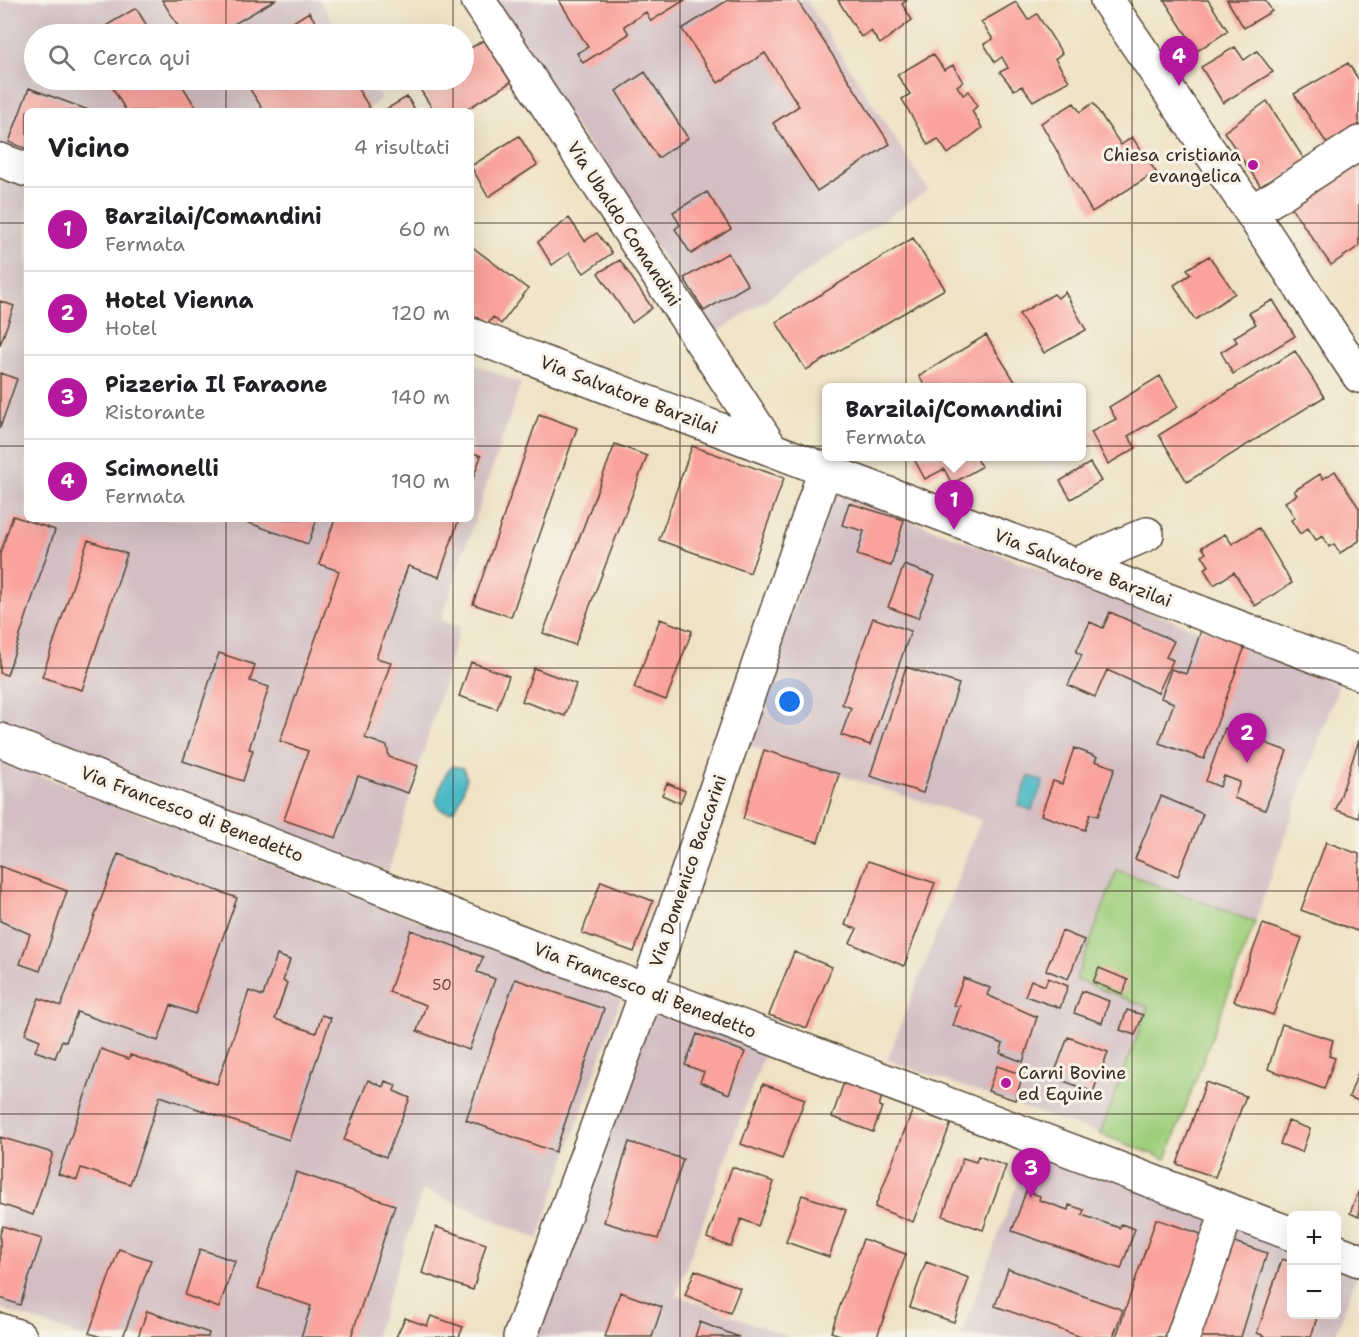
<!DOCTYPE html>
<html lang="it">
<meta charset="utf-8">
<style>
body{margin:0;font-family:"Shantell Sans",sans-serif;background:#f6f6f6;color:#202124}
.controls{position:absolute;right:18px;bottom:18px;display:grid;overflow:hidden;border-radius:9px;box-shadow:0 6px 24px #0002}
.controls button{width:54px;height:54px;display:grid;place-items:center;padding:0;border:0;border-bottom:2px solid #e0e0e0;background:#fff;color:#202124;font:30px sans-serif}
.you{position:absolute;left:790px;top:702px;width:21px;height:21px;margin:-15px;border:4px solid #fff;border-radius:50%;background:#1a73e8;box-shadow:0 0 0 9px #1a73e833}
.badge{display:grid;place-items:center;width:39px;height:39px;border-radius:50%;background:#b5179e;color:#fff;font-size:20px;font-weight:700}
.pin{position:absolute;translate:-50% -50px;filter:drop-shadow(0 2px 3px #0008)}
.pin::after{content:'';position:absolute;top:32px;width:21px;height:18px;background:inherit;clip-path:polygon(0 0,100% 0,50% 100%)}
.popup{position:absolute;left:822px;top:383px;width:264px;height:78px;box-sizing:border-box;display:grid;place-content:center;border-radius:9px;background:#fff;filter:drop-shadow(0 2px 4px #0005);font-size:20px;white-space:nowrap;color:#757577}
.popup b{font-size:22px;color:#202124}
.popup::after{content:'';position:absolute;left:50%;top:100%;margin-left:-12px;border:12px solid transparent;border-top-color:#fff}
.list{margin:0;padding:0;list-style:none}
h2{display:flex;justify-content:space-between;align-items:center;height:78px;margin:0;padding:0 24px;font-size:26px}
h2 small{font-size:20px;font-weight:400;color:#757577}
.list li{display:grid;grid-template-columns:39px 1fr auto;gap:18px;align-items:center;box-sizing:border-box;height:84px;padding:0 24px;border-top:2px solid #e0e0e0}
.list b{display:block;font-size:22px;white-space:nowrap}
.list p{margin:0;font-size:20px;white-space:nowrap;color:#757577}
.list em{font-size:20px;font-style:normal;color:#757577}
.icon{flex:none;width:33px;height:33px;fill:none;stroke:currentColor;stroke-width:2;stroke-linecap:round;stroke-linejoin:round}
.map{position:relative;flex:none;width:1359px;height:1337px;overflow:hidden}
.search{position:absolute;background:#fff;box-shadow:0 6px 24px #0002;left:24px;top:24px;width:450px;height:66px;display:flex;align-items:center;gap:15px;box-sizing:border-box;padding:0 21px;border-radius:33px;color:#757577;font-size:22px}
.panel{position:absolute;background:#fff;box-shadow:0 6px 24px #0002;left:24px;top:108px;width:450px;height:414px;border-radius:9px}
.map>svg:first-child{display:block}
.industrial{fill:#d2bec3}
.green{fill:#9fcf7d;stroke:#6d7c4e;stroke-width:1.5}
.water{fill:#4cb9c6;stroke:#447272;stroke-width:1.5}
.building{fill:#faa29c}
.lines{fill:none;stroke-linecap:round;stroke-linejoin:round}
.minor-casing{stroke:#564637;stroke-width:36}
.minor{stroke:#fff;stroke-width:33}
.grid{fill:none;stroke:#3b2a1e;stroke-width:1.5;stroke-opacity:0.55}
.poi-dot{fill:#b5179e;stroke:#f7f3e8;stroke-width:2}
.labels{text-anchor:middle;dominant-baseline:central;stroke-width:6;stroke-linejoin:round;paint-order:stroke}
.number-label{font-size:15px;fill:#6b483e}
.poi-label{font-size:18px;fill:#3b2a1e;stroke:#f7f3e8;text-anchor:end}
.street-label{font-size:18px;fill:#3b2a1e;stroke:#f7f3e8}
</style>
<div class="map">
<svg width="1359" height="1337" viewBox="0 0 1359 1337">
<rect width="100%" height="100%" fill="#f7f3e8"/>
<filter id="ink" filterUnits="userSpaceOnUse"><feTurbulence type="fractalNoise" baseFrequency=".0167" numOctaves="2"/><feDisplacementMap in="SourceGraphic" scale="12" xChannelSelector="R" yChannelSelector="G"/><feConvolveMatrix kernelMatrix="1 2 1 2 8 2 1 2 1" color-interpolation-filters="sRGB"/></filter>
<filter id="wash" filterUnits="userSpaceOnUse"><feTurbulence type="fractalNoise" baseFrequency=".008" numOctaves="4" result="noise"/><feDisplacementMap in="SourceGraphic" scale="24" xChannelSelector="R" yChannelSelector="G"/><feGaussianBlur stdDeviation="1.35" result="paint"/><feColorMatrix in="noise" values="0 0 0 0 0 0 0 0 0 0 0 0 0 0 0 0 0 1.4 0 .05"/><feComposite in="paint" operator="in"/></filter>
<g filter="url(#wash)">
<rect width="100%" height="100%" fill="#efe2c5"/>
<path class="industrial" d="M0 0H319L341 34H34V80H369L381 98 366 111H27V160L0 151Z
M492 0H806L928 190 714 335Z
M0 177 27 188V519H471V363L521 383 441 620 460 627 388 873 0 724Z
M836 492 1339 684 1255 922 1118 870 1076 979 1148 1007 1100 1134 887 1060 981 820 743 744Z
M0 760 621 997 538 1239 423 1189 375 1337H82L0 1308Z
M655 1004 767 1047 676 1295 790 1337H534Z
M1032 1145 1221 1214 1177 1337H960Z
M1232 1222 1291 1247 1292 1314H1336L1337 1265 1357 1274 1335 1337H1189Z"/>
<path class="green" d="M1117 870 1255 922 1166 1159 1100 1134 1148 1007 1076 980Z"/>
<path class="water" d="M453 766 463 768C469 778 464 787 461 797 457 809 453 816 440 809L436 801C440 789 443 773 453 766Z
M1029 776 1043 782 1032 810 1018 805Z"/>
<g id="blocks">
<path class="building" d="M162 0H275L217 34H183Z
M559 0H685L651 21 646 12 624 26 629 34 583 63 577 53 588 47Z
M728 0H797L890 144 817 191 773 123 799 106 765 53 718 83 682 29Z
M838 0H907L902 4 912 20 880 44 871 31 861 37Z
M1164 0H1208L1228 31 1197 51Z
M1227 0H1265L1272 11 1244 28Z
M1016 2 1028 20 1037 14 1062 53 1055 59 1069 81 1033 101 1022 86 1014 90 1000 72 1008 68 1002 57 995 62 984 44 993 39 981 22Z
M136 8 152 34H92Z
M309 12 323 34H274Z
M484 40 511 82 464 111H434L416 83 421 80H464V52Z
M1235 47 1244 60 1257 51 1273 72 1223 103 1201 67Z
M933 54 944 70 953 65 963 82 957 86 963 95 969 91 977 106 972 111 982 128 948 154 938 139 928 145 902 99 910 94 897 75Z
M1348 63 1359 80V125L1328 145 1294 94Z
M645 72 688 138 658 158 616 91Z
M108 80H179L198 111H126Z
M244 80H352L370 108 366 111H264Z
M29 88 91 111H27V149L9 142Z
M407 97 416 111H383Z
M1267 101 1306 162 1263 190 1224 132Z
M1074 103 1080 112 1093 103 1121 145 1132 137 1156 172 1092 212 1041 123Z
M519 136 537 165 488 197 471 166Z
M1359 151V246L1331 265 1286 200Z
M707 192 731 229 691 254 675 229 680 225 673 212Z
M569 218 585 241 597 233 612 253 584 273 569 253 552 265 538 242Z
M913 238 945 289 806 370 776 322Z
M471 246 528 289 501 324 493 317 487 325 471 313V304L474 301 471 299Z
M728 253 748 285 704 311 684 278Z
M1209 256 1235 293 1195 320 1174 285 1191 274 1187 269Z
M620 260 652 308 632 323 598 273Z
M1065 292 1086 330 1044 353 1019 314 1054 294 1058 298Z
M1273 300 1295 336 1233 374 1221 352 1237 342 1234 337 1256 324 1249 313Z
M0 301 14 306 0 345Z
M986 335 1019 388H967L965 385 962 388H926L919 376Z
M1295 351 1324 397 1187 482 1159 435Z
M0 373 17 379 0 428Z
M1160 376 1178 407 1128 436 1136 448 1108 464 1091 432 1116 419 1109 407Z
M539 414 577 428 511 617 473 604Z
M615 444 647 456 575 645 543 633Z
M692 446 784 478 750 573 659 540Z
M471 452 481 456 471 484Z
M918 456H976L981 467 952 484 944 469 925 479 914 459Z
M1090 463 1101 481 1071 499 1060 481Z
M1335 471 1359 508V541L1340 553 1334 544 1329 547 1323 536 1316 540 1308 528 1300 534 1291 520 1295 518 1285 502 1297 495 1294 491 1320 474 1323 479Z
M849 503 904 520 891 566 857 555 864 531 842 525Z
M13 516 55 530 7 675 0 673V554Z
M238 519H317L308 544Z
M335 519H459L439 577 408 566 376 658 391 662 365 738 387 746 389 757 418 766 408 793 358 776 336 838 284 820 308 751 280 741 339 571 319 564Z
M1259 528 1292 583 1255 606 1234 572 1214 585 1204 569 1209 566 1202 555 1206 553 1202 547 1225 534 1232 544Z
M88 540 127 554 82 690 42 677Z
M904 565 935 576 918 618 888 607Z
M1110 612 1174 641 1166 657 1173 660 1158 693 1107 670 1095 697 1068 685 1082 655 1076 652 1090 622 1103 628Z
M873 618 911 631 870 745 841 735 851 708 842 704Z
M660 619 692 631 666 700 634 688Z
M1202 628 1237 641 1244 649 1204 759 1159 743 1174 703 1161 698 1171 669 1186 674Z
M219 653 255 665 250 681 269 687 249 749 253 750 243 781 183 761Z
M471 662 509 676 497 709 459 696Z
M906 667 959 684 923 793 870 776Z
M534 668 576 684 565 716 522 701Z
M1225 728 1287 751 1265 810 1234 798 1240 782 1224 776 1220 787 1206 781Z
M1359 740V818L1336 810Z
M1074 748 1097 757 1095 761 1115 768 1098 816 1090 814 1085 830 1041 815 1053 781 1062 784Z
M764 750 839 774 818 842 743 819Z
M667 783 685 791 680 803 662 795Z
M1161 796 1203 814 1178 876 1135 859Z
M1326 842 1359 854V927L1357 931 1301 910Z
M118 854 237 898 195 1014 171 1005 158 1041 77 1012 66 1042 62 1040 55 1058 35 1051 40 1040 25 1034 39 998 61 1006Z
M868 861 935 883 904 966 850 943 857 929 845 925Z
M0 866 67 891 40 971 20 964 30 934 0 921Z
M601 881 653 901 634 952 582 933Z
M1263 924 1302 938 1273 1015 1234 1001Z
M411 930 483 957 477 972 495 979 469 1050 417 1031 426 1005 389 992Z
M1062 931 1084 940 1068 979 1046 970Z
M794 952 832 967 807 1028 769 1015Z
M277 955 290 960 283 981 287 983 275 1019 316 1033 322 1015 331 1018 289 1140 160 1096 130 1184 81 1168 77 1180 58 1174 101 1049 129 1059 130 1055 217 1084 249 991 263 996Z
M1099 968 1128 980 1123 994 1093 982Z
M964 978 990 988 987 995 1037 1017 1023 1062 1000 1053 1003 1044 953 1025 960 1006 953 1005Z
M1048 978 1068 986 1060 1008 1025 996 1031 980 1045 986Z
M515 979 604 1009 555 1152 466 1120Z
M1082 991 1109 1001 1102 1023 1074 1013Z
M1127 1010 1143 1015 1135 1035 1120 1030Z
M1282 1024 1333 1040 1329 1056 1335 1058 1324 1089 1268 1069Z
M697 1034 745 1052 729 1094 700 1082 704 1072 685 1065Z
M1068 1037 1108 1052 1093 1092 1053 1077Z
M997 1066 1023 1075 1015 1100 988 1091Z
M1359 1070V1101L1349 1097Z
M845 1079 883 1093 879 1106 882 1107 873 1132 832 1117Z
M368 1080 383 1087 385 1081 396 1085 394 1091 410 1098 386 1157 344 1140Z
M1206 1082 1246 1096 1215 1177 1177 1164Z
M763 1084 805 1099 782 1159 741 1144Z
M913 1109 951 1123 913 1222 875 1207Z
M1288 1121 1310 1129 1302 1152 1280 1144Z
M0 1137 53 1153 33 1215 0 1204Z
M629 1142 683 1159 658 1239 604 1222Z
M978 1156 1006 1166 983 1230 943 1216 963 1158 976 1162Z
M732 1167 774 1182 758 1226 741 1219 731 1247 707 1238Z
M296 1172 395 1205 351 1337H301L311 1306 258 1288Z
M1359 1190V1217L1350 1213Z
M1026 1191 1040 1196 1039 1200 1068 1210 1069 1205 1084 1210 1082 1215 1120 1228 1121 1224 1135 1229 1121 1269 1012 1231Z
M802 1195 846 1210 829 1257 786 1242Z
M1156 1219 1210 1237 1177 1337H1116Z
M3 1226 42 1239 20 1305 0 1298V1234Z
M436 1227 486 1244 473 1290 422 1273Z
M863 1239 906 1254 877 1337H846L831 1332Z
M1225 1239 1267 1253 1241 1337H1194Z
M119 1249 151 1260 123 1337H101L89 1333Z
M200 1249 235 1261 219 1308 185 1295Z
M1282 1259 1292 1262V1314H1318L1311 1337H1267L1257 1333Z
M926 1262 969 1278 954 1322 910 1307Z
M1008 1269 1123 1310 1113 1337H1081L995 1306Z
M695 1270 740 1288 730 1313 685 1295Z
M620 1292 662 1307 652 1337H605Z
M147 1311 209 1333 208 1337H138Z
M431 1316 463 1327 459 1337H396L405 1318 427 1326Z
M700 1322 739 1337H695Z"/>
</g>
</g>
<g filter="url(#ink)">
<use href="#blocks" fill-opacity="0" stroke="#564637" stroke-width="1.5"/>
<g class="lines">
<defs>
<path id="minor" d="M478 0 771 448
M1107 0 1251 212 1359 376
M0 160 27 170
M1251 212 1276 197 1359 143
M471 335 1359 673
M1075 565 1147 534
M0 740 647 991 1292 1234
M1336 1251 1359 1260
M0 1330 20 1337
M520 1337 647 991 825 470
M1183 1337 1228 1210"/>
</defs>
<use href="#minor" class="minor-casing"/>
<use href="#minor" class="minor"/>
</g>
</g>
<path class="grid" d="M226 0V34M453 0V34M680 0V1337M906 0V1337M1132 0V1337M226 80V111M453 80V111M0 223H27M471 223H1359M0 446H27M471 446H1359M226 519V1337M453 519V1337M0 668H1359M0 891H1359M0 1114H1359"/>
<g class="poi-dot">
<circle cx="1253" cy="165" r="6"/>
<circle cx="1006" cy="1083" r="6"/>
</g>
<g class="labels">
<g class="number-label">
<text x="442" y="985">50</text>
</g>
<g class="poi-label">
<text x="1241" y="155">Chiesa cristiana<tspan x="1241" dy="21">evangelica</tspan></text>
<text x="1018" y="1073" text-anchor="start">Carni Bovine<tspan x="1018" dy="21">ed Equine</tspan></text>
</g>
<g class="street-label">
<text transform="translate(624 224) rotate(57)">Via Ubaldo Comandini</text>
<text transform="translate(629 395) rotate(21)">Via Salvatore Barzilai</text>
<text transform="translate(1083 568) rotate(21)">Via Salvatore Barzilai</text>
<text transform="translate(192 814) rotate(21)">Via Francesco di Benedetto</text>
<text transform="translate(688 871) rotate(-71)">Via Domenico Baccarini</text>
<text transform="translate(645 990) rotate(21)">Via Francesco di Benedetto</text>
</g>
</g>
</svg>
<div class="controls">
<button>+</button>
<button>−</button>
</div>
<div class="you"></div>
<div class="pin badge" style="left:954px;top:530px">1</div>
<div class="popup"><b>Barzilai/Comandini</b>Fermata</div>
<div class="pin badge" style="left:1247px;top:763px">2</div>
<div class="pin badge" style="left:1031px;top:1198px">3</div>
<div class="pin badge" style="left:1179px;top:86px">4</div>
<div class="search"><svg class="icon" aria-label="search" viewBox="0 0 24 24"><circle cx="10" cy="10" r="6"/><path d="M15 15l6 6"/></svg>Cerca qui</div>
<section class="panel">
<h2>Vicino<small>4 risultati</small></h2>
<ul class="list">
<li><span class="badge">1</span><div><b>Barzilai/Comandini</b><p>Fermata</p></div><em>60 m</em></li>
<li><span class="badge">2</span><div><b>Hotel Vienna</b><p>Hotel</p></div><em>120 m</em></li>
<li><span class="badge">3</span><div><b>Pizzeria Il Faraone</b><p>Ristorante</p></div><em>140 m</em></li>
<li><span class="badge">4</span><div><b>Scimonelli</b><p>Fermata</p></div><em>190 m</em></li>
</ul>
</section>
</div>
